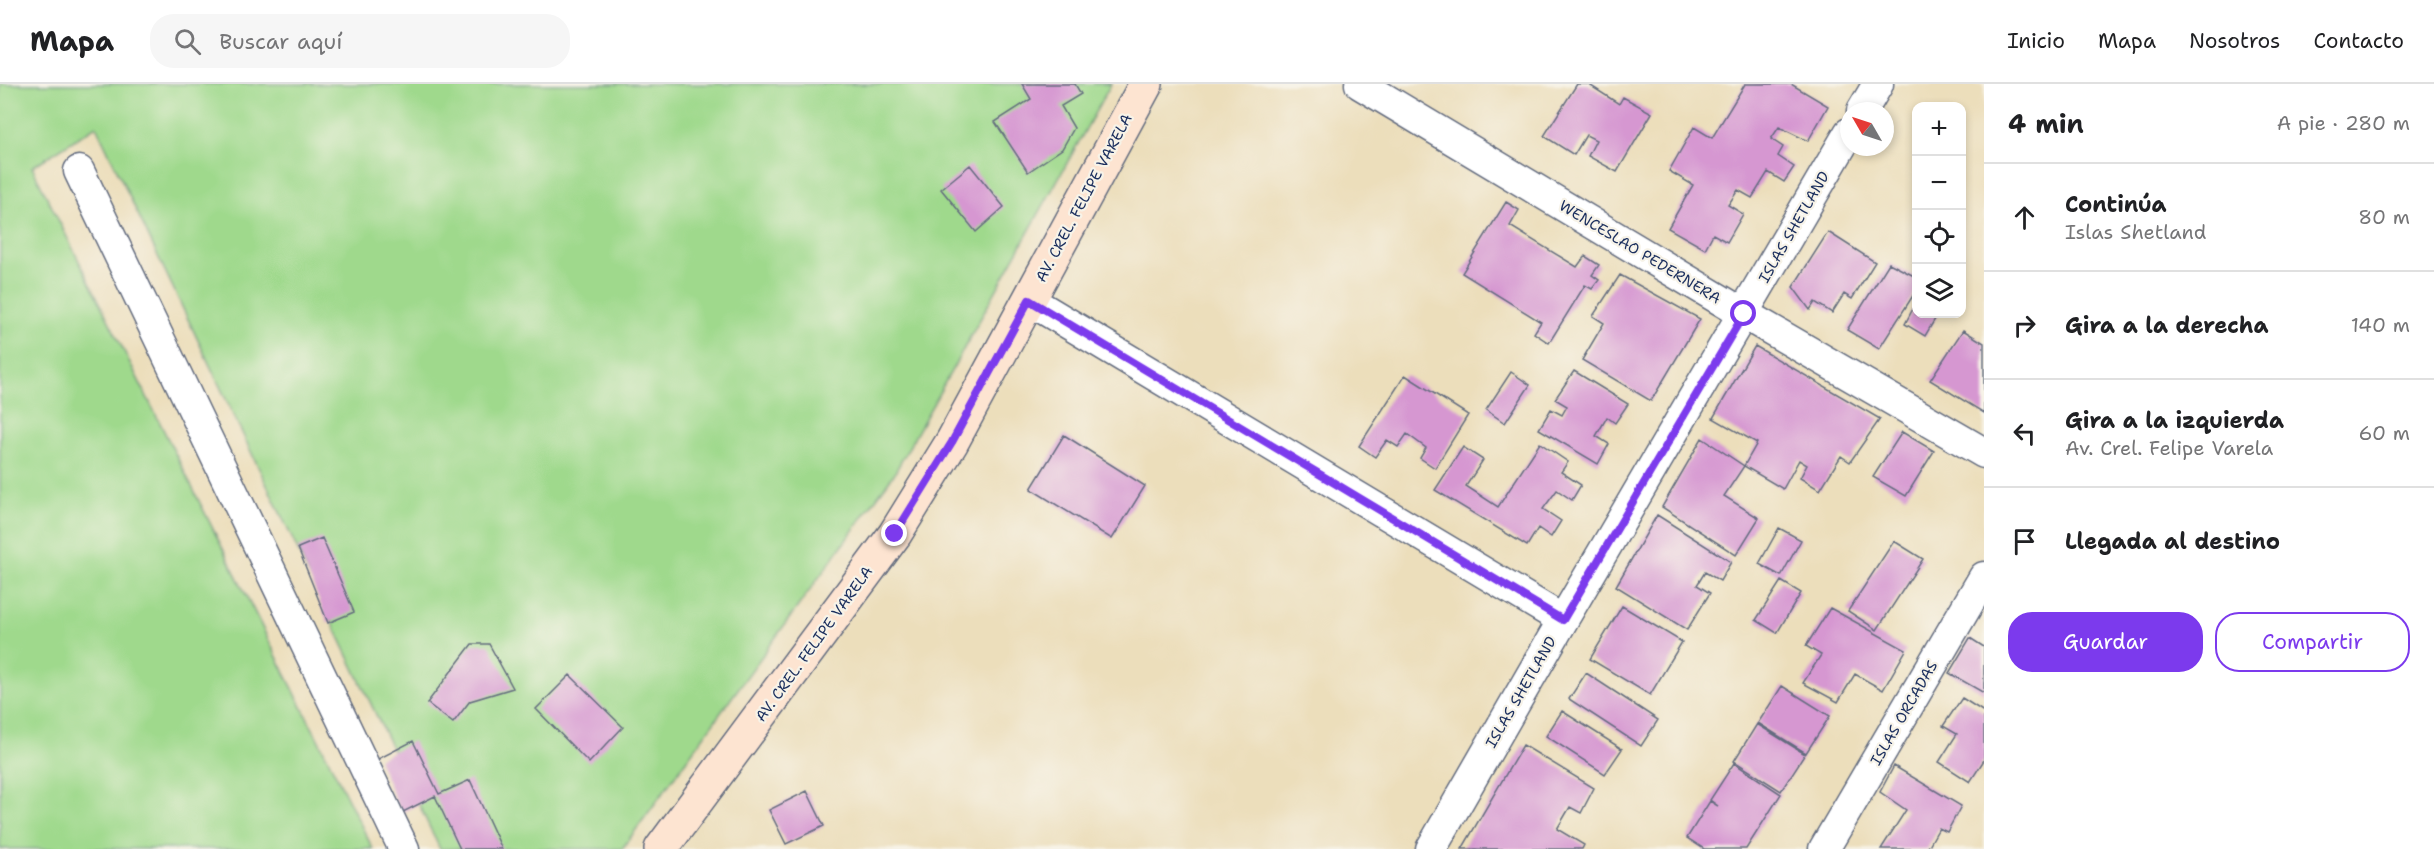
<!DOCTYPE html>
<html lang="es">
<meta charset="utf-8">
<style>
body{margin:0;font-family:"Shantell Sans",sans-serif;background:#f6f6f6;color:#202124}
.controls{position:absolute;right:18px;top:18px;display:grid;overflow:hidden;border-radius:12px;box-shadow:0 3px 9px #0003}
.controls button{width:54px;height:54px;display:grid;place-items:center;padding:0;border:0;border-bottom:2px solid #e0e0e0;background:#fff;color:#202124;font:30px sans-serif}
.compass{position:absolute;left:1840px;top:18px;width:54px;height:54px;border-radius:50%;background:#fff;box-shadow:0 3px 9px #0003;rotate:309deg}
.stop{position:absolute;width:18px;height:18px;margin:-14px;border:4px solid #7c3aed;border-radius:50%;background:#fff}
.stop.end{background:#7c3aed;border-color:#fff;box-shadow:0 2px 6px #0008}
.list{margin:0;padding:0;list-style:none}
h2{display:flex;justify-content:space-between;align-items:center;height:78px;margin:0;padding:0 24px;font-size:26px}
h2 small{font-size:20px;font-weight:400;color:#757577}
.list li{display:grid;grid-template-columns:39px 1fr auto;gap:18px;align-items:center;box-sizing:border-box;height:108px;padding:0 24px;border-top:2px solid #e0e0e0}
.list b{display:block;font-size:22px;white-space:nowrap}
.list p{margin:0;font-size:20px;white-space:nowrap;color:#757577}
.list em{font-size:20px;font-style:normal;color:#757577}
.actions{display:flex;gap:12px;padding:18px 24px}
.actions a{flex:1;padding:14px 0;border:2px solid #7c3aed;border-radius:24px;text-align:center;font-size:21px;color:#7c3aed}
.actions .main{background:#7c3aed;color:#fff}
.icon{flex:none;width:33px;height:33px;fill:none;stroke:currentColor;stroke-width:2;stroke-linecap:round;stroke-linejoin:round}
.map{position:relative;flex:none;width:1984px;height:765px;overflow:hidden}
header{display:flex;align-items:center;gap:36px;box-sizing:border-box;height:84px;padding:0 30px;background:#fff;border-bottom:2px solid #e0e0e0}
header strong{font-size:28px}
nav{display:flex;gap:33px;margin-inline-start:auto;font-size:21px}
.search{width:420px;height:54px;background:#f6f6f6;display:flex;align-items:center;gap:15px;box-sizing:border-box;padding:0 21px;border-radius:24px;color:#757577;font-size:22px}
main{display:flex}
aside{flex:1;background:#fff}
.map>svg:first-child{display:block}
.green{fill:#9fd98c;stroke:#5d8475;stroke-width:1.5}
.building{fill:#d697d1}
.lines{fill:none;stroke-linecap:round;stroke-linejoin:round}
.minor-casing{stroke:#646c7f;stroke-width:33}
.secondary-casing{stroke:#646c7f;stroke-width:36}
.minor{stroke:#fff;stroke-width:30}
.secondary{stroke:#fde4d1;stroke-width:33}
.route{stroke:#7c3aed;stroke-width:8}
.labels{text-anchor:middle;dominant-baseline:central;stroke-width:4.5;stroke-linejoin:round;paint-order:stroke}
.street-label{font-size:15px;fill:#1b2f5e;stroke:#f7f3e8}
</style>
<header>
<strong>Mapa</strong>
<div class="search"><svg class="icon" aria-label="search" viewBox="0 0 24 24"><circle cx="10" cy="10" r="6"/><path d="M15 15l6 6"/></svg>Buscar aquí</div>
<nav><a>Inicio</a><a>Mapa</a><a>Nosotros</a><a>Contacto</a></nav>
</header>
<main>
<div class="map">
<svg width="1984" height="765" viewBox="0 0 1984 765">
<rect width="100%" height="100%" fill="#f7f3e8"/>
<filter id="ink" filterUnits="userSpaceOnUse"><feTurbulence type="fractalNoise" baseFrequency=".0167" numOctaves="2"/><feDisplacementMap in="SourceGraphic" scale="12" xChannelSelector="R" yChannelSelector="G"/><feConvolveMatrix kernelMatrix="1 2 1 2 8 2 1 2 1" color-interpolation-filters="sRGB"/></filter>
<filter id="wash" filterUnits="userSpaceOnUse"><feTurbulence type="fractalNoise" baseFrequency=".008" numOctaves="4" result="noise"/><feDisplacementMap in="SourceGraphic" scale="24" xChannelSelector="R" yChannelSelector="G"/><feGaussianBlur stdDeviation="1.35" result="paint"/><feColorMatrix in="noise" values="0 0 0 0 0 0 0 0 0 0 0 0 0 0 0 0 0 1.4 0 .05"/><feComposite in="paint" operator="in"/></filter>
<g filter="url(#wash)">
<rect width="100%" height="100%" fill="#ecdebb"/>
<path class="green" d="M0 0H1111L894 390 622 765H440L96 42 32 83 373 765H0Z"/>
<g id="blocks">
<path class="building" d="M1022 0H1075L1081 10 1061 22 1074 44 1062 65 1028 88 995 38 1031 15Z
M1577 0H1588L1619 20 1623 13 1652 29 1617 88 1588 72 1596 56 1586 51 1574 71 1544 52Z
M1745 0H1791L1828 22 1808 57 1779 43 1771 55 1783 63 1778 72 1794 83 1784 98 1768 88 1752 114 1738 106 1728 121 1743 130 1727 158 1713 150 1705 165 1668 144 1693 101 1669 87 1694 43 1712 54Z
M970 81 1004 123 976 148 941 105Z
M1506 118 1519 126 1510 142 1577 183 1585 172 1599 181 1592 191 1599 196 1592 205 1585 201 1549 259 1534 249 1541 238 1462 189Z
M1828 148 1875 178 1852 215 1844 210 1832 229 1815 218 1810 226 1793 203Z
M1889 179 1916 193V207L1879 265 1847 246Z
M1620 191 1700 235 1651 317 1582 276 1604 239 1593 232Z
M1916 219V230H1938L1925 252 1905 240Z
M1963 246 1984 259V329L1930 296Z
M1755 262 1880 335 1850 378 1841 372 1820 406 1800 394 1807 381 1799 376 1783 405 1744 382 1757 359 1713 334Z
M1574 287 1628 320 1615 339 1607 333 1596 352 1609 360 1598 380 1539 345 1551 325 1562 331 1567 322 1555 315Z
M1511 288 1530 301 1505 339 1486 326Z
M1405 291 1468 331 1435 384 1420 374 1426 364 1407 350 1398 363 1387 356 1375 373 1359 362Z
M1902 348 1934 367 1906 412 1873 393Z
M1064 351 1145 402 1112 455 1031 405Z
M1702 354 1744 382 1724 412 1759 434 1736 471 1662 423Z
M1540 359 1568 378 1561 388 1581 401 1572 416 1557 406 1543 425 1561 437 1551 453 1538 444 1527 462 1435 406 1463 363 1483 376 1466 402 1498 423Z
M1657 431 1731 478 1720 497 1705 488 1697 501 1710 509 1687 546 1616 502Z
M1779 444 1801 456 1781 492 1759 480Z
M322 454 354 528 328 539 298 464Z
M1894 457 1923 475 1877 546 1848 527Z
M1781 497 1801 509 1777 549 1756 536Z
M1622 522 1682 558 1650 611 1590 575Z
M1830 524 1906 566 1883 606 1855 590 1838 618 1803 599 1821 571 1806 562Z
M1970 554 1984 563V609L1949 589Z
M472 560H489L513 604 470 617 453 639 427 619Z
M1586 589 1658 636 1641 662 1569 615Z
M570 591 623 643 589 679 536 625Z
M1782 602 1830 632 1806 669 1758 639Z
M1962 614 1984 628V676L1970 698 1939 678 1957 650 1943 642Z
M1562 627 1622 665 1605 690 1546 652Z
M1757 640 1805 670 1781 707 1734 677Z
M413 657 439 710 470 696 502 765H460L435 712 401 729 378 675Z
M1523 661 1594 704 1581 729 1570 723 1557 745 1584 761 1582 765H1462Z
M1734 679 1781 710 1746 765H1704L1687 754 1710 717 1718 722 1710 716Z
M1894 682 1961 722 1947 748 1939 744 1927 765H1881L1906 726 1880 708Z
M807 707 824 742 786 760 769 726Z"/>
</g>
</g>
<g filter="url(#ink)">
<use href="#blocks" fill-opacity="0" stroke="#646c7f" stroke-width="1.5"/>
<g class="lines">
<defs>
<path id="minor" d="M1360 0 1744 230 1984 369
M1862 27 1878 0
M79 87 404 765
M1029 216 1563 536
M1431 765 1563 536 1849 49
M1824 765 1984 493"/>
<path id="secondary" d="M661 765 895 450 952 358 1146 0"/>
</defs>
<use href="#minor" class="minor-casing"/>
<use href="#secondary" class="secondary-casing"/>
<use href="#minor" class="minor"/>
<use href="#secondary" class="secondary"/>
</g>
</g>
<g class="lines" filter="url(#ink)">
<path class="route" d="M895 450 952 358 1029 216 1563 536 1744 230"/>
</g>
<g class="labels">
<g class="street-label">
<text transform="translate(1084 114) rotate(-62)">AV. CREL. FELIPE VARELA</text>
<text transform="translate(1794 143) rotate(-60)">ISLAS SHETLAND</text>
<text transform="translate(1640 168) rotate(31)">WENCESLAO PEDERNERA</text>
<text transform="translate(814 560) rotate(-54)">AV. CREL. FELIPE VARELA</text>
<text transform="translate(1521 608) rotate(-60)">ISLAS SHETLAND</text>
<text transform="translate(1904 629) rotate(-60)">ISLAS ORCADAS</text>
</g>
</g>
</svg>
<div class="controls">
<button>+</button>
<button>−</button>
<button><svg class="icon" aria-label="locate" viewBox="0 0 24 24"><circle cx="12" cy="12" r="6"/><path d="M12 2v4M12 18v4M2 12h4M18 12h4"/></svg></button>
<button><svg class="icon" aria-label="layers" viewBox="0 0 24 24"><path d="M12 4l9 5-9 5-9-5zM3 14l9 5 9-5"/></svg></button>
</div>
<svg class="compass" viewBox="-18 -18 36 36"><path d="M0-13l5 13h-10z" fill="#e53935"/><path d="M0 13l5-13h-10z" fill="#757577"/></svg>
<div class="stop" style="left:1744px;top:230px"></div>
<div class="stop end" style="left:895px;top:450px"></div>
</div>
<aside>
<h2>4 min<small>A pie · 280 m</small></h2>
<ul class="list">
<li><svg class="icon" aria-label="ahead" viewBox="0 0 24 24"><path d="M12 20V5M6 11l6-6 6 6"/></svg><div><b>Continúa</b><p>Islas Shetland</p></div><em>80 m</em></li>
<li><svg class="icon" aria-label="right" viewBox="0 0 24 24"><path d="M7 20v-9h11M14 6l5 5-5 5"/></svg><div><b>Gira a la derecha</b></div><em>140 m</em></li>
<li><svg class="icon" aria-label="left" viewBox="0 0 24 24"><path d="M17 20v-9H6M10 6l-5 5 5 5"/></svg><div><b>Gira a la izquierda</b><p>Av. Crel. Felipe Varela</p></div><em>60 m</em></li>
<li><svg class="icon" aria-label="arrive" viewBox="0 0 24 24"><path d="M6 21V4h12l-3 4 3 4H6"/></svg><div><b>Llegada al destino</b></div></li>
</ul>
<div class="actions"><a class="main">Guardar</a><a>Compartir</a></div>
</aside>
</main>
